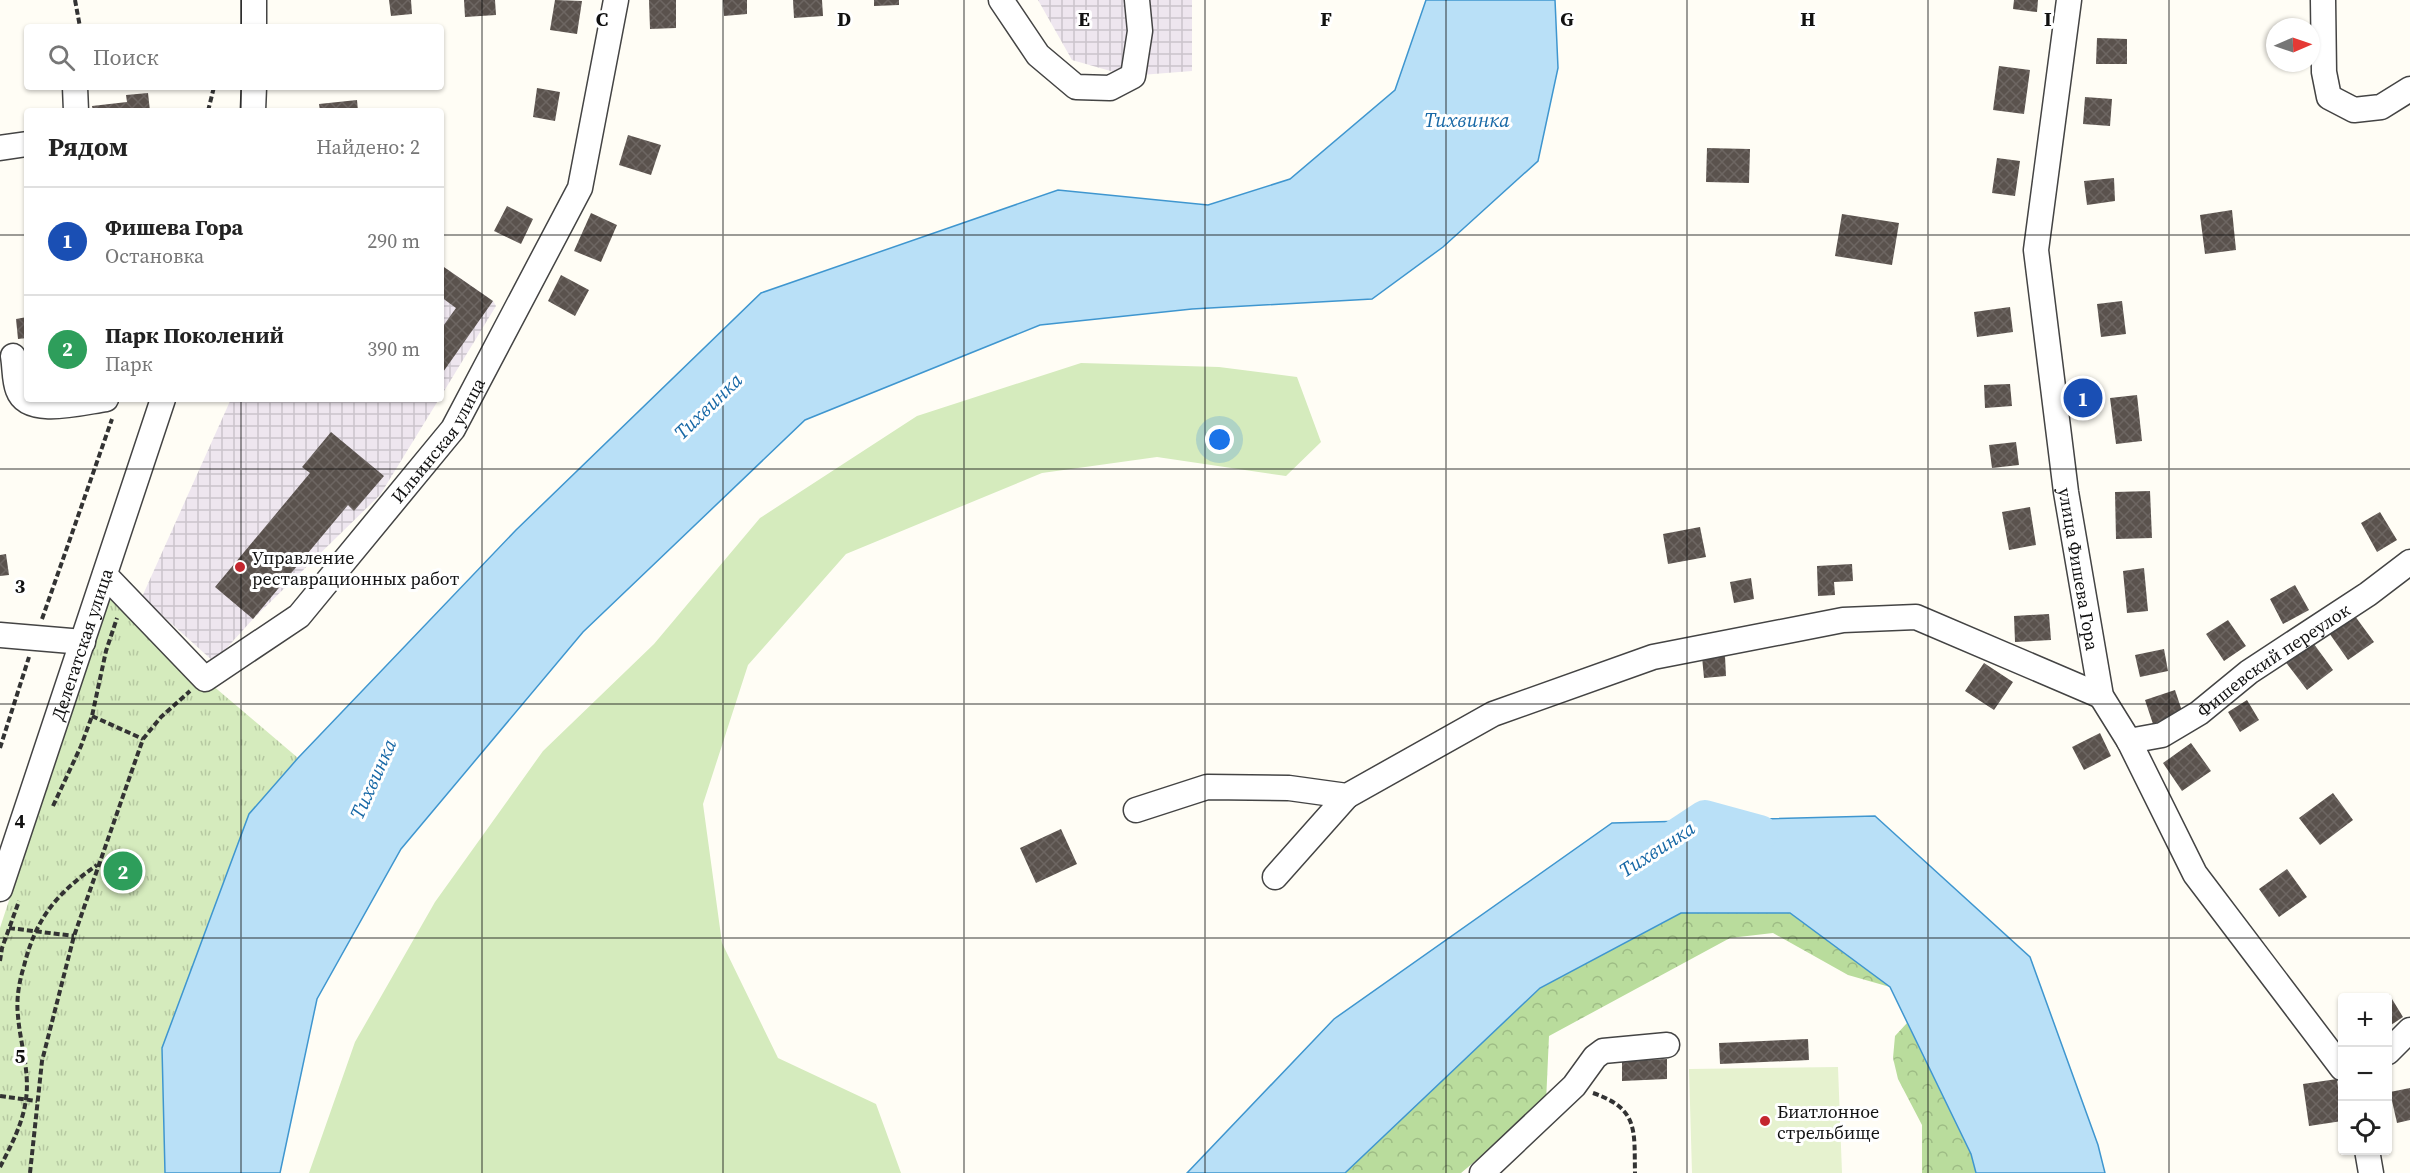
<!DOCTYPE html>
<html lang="ru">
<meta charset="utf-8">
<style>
body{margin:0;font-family:"Source Serif 4",serif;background:#f6f6f6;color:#222}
.controls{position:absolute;right:18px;bottom:18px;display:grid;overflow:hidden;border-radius:6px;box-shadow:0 2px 4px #0004}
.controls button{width:54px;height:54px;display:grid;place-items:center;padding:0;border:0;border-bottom:2px solid #e0e0e0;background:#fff;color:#222;font:30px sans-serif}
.compass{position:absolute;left:2266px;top:18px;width:54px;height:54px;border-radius:50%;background:#fff;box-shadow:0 2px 4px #0004;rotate:88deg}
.you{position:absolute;left:1220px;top:440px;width:21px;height:21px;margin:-15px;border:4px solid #fff;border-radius:50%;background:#1a73e8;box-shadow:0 0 0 9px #1a73e833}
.badge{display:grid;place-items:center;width:39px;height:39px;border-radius:50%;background:#d93025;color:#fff;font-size:20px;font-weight:700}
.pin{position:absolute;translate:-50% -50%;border:3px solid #fff;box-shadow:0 2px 6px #0006}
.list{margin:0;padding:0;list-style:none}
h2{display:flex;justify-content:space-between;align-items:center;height:78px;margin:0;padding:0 24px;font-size:26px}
h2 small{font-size:20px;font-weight:400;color:#767676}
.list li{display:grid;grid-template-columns:39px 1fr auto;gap:18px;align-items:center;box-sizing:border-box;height:108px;padding:0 24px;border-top:2px solid #e0e0e0}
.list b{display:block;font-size:22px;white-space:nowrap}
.list p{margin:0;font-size:20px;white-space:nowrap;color:#767676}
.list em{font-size:20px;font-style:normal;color:#767676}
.icon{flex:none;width:33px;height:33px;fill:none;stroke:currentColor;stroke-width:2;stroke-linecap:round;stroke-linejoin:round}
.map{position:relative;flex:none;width:2410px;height:1173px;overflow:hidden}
.search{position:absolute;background:#fff;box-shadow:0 2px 4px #0004;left:24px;top:24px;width:420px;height:66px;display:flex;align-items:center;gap:15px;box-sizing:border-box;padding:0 21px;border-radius:6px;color:#767676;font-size:22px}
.panel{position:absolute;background:#fff;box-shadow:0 2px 4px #0004;left:24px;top:108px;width:420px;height:294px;border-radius:6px}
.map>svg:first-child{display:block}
.industrial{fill:url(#industrial-grid)}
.grass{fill:#d5ebbd}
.forest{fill:url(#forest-crowns)}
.park{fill:url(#park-tufts)}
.pitch{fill:#e6f2cf}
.water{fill:#b9e0f7;stroke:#3f96cf;stroke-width:1.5}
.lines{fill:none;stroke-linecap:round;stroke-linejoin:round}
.river{stroke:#b9e0f7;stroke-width:36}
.building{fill:url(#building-cross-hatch)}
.minor-casing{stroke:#444;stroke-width:27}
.path{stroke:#333;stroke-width:4;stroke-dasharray:6 3;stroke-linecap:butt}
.minor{stroke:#fff;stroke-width:24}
.grid{fill:none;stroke:#111;stroke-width:1.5;stroke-opacity:0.55}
.poi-dot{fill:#c4262e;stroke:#fff;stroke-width:2}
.labels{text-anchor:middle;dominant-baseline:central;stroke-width:6;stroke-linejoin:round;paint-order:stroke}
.street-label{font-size:18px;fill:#111;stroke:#fff}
.poi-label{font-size:18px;fill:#111;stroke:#fff;text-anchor:start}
.water-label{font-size:20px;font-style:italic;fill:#1768a6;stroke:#fff}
.grid-label{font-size:20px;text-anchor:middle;font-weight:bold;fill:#111;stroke:#fff;stroke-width:6;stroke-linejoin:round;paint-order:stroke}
</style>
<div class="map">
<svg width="2410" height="1173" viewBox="0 0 2410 1173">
<defs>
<pattern id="industrial-grid" width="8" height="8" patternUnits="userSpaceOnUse" patternTransform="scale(1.5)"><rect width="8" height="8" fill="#eee6ef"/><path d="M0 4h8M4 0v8" fill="none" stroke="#cbc4cc"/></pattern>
<pattern id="forest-crowns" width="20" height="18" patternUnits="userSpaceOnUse" patternTransform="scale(1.5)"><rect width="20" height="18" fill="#b9dc9c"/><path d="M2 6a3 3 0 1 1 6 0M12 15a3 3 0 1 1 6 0" fill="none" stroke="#9ebc85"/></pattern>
<pattern id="park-tufts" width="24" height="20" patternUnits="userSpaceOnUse" patternTransform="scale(1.5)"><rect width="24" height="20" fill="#d5ebbd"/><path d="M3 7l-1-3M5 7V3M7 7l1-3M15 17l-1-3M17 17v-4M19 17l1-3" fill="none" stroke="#b6c8a1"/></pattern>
<pattern id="building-cross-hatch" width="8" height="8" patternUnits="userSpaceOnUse" patternTransform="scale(1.5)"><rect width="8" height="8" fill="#5a524d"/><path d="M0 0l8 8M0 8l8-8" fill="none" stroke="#6d6662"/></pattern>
</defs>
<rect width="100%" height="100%" fill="#fffdf5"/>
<path class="industrial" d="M1038 0H1192V71L1128 76 1072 60Z
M441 265 493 301 496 306 441 396Z
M231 399H439L380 495 253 619 214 662 142 597Z"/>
<path class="grass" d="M1081 363 1219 367 1297 377 1321 442 1286 476 1157 457 1042 473 846 554 748 665 703 804 722 943 778 1058 876 1104 901 1173H309L355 1042 435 902 543 751 654 644 760 518 917 416Z"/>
<path class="forest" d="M1681 913H1790L1890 987 1848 975 1773 933 1730 938 1549 1036 1546 1102 1461 1173H1345L1540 988Z
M1907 1023 1971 1154 1976 1173H1922V1125L1898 1079 1893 1058 1895 1036Z"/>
<path class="park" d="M113 581 205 679 298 758 249 814 162 1048 165 1173H0V928Z"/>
<path class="pitch" d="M1838 1067 1842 1173H1692L1689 1069Z"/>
<path class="water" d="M1426 0H1555L1558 68 1538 161 1443 247 1372 299 1192 309 1040 325 805 420 583 632 401 849 317 999 280 1173H165L162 1048 249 814 298 758 516 530 761 293 1058 190 1208 205 1290 179 1395 90Z
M1875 816 2030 957 2098 1145 2105 1173H1976L1971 1154 1890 987 1790 913H1681L1540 988 1345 1173H1187L1334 1019 1612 823Z"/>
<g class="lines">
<path class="river" d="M1661 847 1705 818 1760 833"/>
</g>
<path class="building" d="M389 0H411L412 14 391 16Z
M464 0H495L496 15 465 17Z
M555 0 582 1 577 34 550 30Z
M649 0H676V28L650 29Z
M723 0H747V14L724 16Z
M793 0H822L823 16 794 18Z
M874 0H899V5L874 6Z
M2014 0H2038L2037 12 2013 9Z
M2097 38 2127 39V64H2096Z
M1999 66 2030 70 2024 114 1993 110Z
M537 88 560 92 555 121 533 117Z
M148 93 150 111H93L92 106 127 102 126 95Z
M2085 97 2112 99 2110 126 2083 124Z
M357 100 358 111H320L319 104Z
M628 135 661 145 651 175 619 165Z
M1707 148 1750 149 1749 183 1706 182Z
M1997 158 2020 161 2015 196 1992 193Z
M2114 178 2115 201 2087 205 2084 181Z
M507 206 533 219 521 244 494 231Z
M2232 210 2236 250 2205 254 2200 215Z
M591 213 617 225 601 262 574 251Z
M1842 214 1899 223 1892 265 1835 256Z
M441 265 493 301 441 375V329L456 308 441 297Z
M561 275 589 290 575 316 548 301Z
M2122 301 2126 334 2101 337 2097 304Z
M2010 307 2013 332 1977 337 1974 312Z
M27 317V338L18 339 16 319Z
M2010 384 2012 406 1985 408 1984 385Z
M2137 395 2142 441 2116 444 2110 398Z
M331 432 384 476 354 511 348 505 253 619 215 587 310 473 302 467Z
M2016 442 2019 465 1992 468 1989 445Z
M2150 491 2152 538 2116 539 2115 492Z
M2030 507 2036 545 2009 550 2002 512Z
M2380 512 2397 540 2377 552 2361 523Z
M1700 527 1706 557 1668 564 1663 534Z
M6 554 9 575 0 576V555Z
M1852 564 1853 581 1834 582 1835 595 1818 596 1817 566Z
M2144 568 2148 611 2127 613 2123 571Z
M1751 578 1754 599 1734 603 1730 582Z
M2295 585 2309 610 2283 624 2270 599Z
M2352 612 2374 642 2348 660 2327 630Z
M2049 614 2051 640 2015 642 2014 616Z
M2228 620 2246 646 2224 661 2206 634Z
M2311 640 2333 670 2307 690 2284 660Z
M2164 649 2168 671 2140 677 2135 655Z
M1725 656 1726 676 1704 678 1702 657Z
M1984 663 2013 682 1994 710 1965 691Z
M2175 690 2183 714 2153 724 2145 700Z
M2247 700 2259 720 2240 732 2228 712Z
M2100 733 2111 756 2084 770 2072 747Z
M2191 743 2211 771 2182 791 2163 763Z
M2333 793 2353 820 2320 845 2299 818Z
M1061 829 1077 864 1036 883 1020 848Z
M2287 869 2307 897 2279 917 2259 889Z
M2389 994 2403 1017 2388 1027V998H2384Z
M1808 1039 1809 1060 1720 1064 1719 1043Z
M1667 1059V1079L1622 1081V1061Z
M2337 1079 2342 1121 2309 1126 2303 1084Z
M2410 1088V1120L2397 1123 2390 1092Z"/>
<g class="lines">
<defs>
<g id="minor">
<path d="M254 0V27"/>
<path d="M1001 0 1038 55 1076 87 1110 88 1133 76 1140 31 1137 0"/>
<path id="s1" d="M2069 0 2036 250 2066 492 2101 696 2129 741 2195 874 2342 1068"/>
<path d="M2323 0 2324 72 2329 97 2354 110 2381 107 2410 89"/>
<path d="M75 87 76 111"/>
<path d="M253 111 254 87"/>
<path d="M0 148 27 144"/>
<path d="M13 356C15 367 14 380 18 390 28 418 83 402 106 399"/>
<path id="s2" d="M105 575 205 679 299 616 453 429 580 188 616 0"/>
<path d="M0 635 83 642"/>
<path id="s3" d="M2129 741 2162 735 2199 713 2249 672 2368 594 2410 562"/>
<path d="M1136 810 1207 787 1289 788 1347 796 1493 714 1653 657 1843 620 1916 617 2101 696"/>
<path d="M1275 877 1347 796"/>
<path id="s4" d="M0 889 163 399"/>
<path d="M2388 1052 2410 1030"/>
<path d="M2367 1150 2371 1173"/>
<path d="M1482 1173 1574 1086 1595 1057 1603 1051 1667 1045"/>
</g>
</defs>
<use href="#minor" class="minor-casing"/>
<path class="path" d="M75 0 80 27
M208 111 214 87
M42 619 112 419
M92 716 143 739
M0 748 29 657
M53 806 81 746 92 716 106 651 117 618
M9 928 74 936
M0 961 2 948 19 901
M1593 1093C1639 1109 1634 1130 1635 1173
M0 1096 37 1101
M0 1167C11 1146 23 1123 26 1099 30 1071 20 1043 18 1016 16 1000 19 982 24 966 36 918 56 894 97 865
M30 1173 42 1061 74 936 143 739 161 717 190 691"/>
<use href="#minor" class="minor"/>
</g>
<path class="grid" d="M241 0V27M482 0V1173M723 0V1173M964 0V1173M1205 0V1173M1446 0V1173M1687 0V1173M1928 0V1173M2169 0V1173M241 87V111M0 235H27M441 235H2410M241 399V1173M0 469H2410M0 704H2410M0 938H2410"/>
<g class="poi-dot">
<circle cx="240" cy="567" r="6"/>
<circle cx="1765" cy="1121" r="6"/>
</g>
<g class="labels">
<g class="street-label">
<text stroke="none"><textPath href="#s2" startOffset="482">Ильинская улица</textPath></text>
<text stroke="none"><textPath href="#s1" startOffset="574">улица Фишева Гора</textPath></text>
<text stroke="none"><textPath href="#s4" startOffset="258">Делегатская улица</textPath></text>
<text stroke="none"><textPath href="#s3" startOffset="168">Фишевский переулок</textPath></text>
</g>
<g class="poi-label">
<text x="252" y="557">Управление<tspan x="252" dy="21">реставрационных работ</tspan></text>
<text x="1777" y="1111">Биатлонное<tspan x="1777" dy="21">стрельбище</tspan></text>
</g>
<g class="water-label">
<text x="1467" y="120">Тихвинка</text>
<text transform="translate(708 406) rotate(-44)">Тихвинка</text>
<text transform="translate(373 779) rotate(-66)">Тихвинка</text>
<text transform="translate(1657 849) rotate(-33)">Тихвинка</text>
</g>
</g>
<g class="grid-label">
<text x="602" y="26">C</text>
<text x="844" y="26">D</text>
<text x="1084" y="26">E</text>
<text x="1326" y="26">F</text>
<text x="1567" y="26">G</text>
<text x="1808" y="26">H</text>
<text x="2048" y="26">I</text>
<text x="20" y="593">3</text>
<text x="20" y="828">4</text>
<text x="20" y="1063">5</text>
</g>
</svg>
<div class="controls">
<button>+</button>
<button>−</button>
<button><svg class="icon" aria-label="locate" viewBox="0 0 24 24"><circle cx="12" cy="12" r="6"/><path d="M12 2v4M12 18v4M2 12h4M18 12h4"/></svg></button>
</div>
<svg class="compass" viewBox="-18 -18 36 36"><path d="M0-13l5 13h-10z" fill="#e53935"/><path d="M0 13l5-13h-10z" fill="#767676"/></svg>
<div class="you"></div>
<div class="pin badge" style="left:2083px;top:398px;background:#1a4fb4">1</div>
<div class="pin badge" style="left:123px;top:871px;background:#2e9e5b">2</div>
<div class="search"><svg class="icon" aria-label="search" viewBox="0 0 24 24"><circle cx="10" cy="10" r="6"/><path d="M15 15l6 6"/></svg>Поиск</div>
<section class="panel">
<h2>Рядом<small>Найдено: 2</small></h2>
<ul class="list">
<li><span class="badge" style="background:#1a4fb4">1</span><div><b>Фишева Гора</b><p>Остановка</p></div><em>290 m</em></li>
<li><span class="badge" style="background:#2e9e5b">2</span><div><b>Парк Поколений</b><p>Парк</p></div><em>390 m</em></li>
</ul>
</section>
</div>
